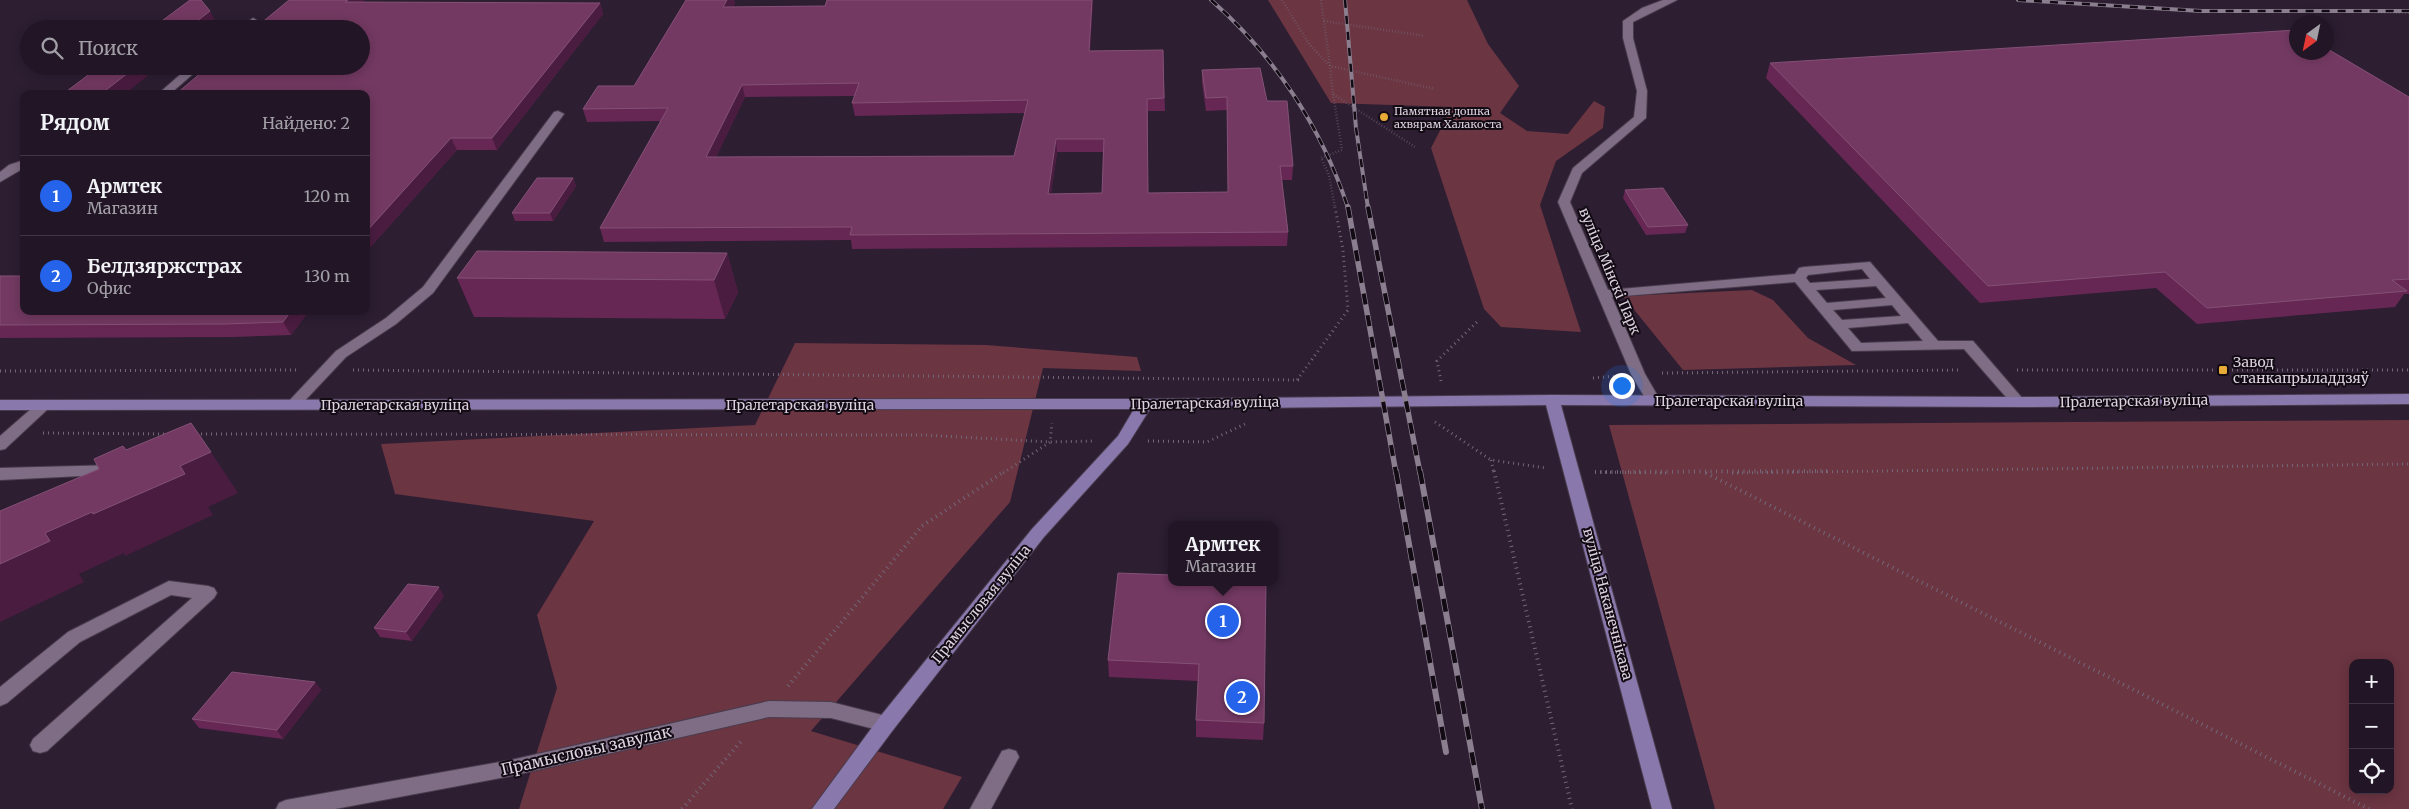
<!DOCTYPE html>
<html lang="ru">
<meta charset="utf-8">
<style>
body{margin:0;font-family:Merriweather,serif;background:#2e2332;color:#f1f3f6}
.controls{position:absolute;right:15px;bottom:15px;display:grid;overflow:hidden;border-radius:10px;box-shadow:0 2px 12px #0003}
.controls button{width:45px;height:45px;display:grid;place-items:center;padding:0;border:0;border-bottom:1px solid #3f3543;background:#221626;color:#f1f3f6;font:25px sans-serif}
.compass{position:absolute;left:2289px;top:15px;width:45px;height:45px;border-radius:50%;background:#221626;box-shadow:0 2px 12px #0003;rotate:213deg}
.you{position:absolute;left:1621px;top:385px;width:18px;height:18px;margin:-12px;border:4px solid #fff;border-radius:50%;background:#1a73e8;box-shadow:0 0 0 8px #1a73e833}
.badge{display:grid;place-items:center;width:32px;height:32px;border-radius:50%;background:#2563eb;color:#fff;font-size:16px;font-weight:700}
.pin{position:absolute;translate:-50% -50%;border:2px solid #fff;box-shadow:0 1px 5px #0006}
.popup{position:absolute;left:1168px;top:521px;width:110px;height:65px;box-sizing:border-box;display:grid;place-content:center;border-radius:10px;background:#221626;filter:drop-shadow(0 1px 4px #0005);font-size:16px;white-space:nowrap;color:#a29fa7}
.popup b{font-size:19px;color:#f1f3f6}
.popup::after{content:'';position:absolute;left:50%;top:100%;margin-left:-10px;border:10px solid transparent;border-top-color:#221626}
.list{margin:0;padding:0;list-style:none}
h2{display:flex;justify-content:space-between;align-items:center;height:65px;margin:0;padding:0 20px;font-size:21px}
h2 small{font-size:16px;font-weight:400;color:#a29fa7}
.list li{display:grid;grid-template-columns:32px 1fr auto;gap:15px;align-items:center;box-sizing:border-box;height:80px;padding:0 20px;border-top:1px solid #3f3543}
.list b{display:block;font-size:19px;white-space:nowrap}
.list p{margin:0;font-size:16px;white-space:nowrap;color:#a29fa7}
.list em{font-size:16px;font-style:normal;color:#a29fa7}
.icon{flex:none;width:28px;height:28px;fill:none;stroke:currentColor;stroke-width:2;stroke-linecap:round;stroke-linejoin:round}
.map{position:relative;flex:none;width:2409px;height:809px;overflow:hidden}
.search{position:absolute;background:#221626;box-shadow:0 2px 12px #0003;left:20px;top:20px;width:350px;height:55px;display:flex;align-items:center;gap:12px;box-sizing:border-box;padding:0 18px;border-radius:28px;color:#a29fa7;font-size:19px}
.panel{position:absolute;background:#221626;box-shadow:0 2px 12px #0003;left:20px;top:90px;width:350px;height:225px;border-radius:10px}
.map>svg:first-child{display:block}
.green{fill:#6b3542;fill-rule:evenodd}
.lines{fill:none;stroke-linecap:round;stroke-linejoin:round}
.minor-casing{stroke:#493c4d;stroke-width:2}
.major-casing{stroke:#493c4d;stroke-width:2}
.path-far2{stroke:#746778;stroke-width:2.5;stroke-dasharray:0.5 2.5;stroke-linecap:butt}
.path-far1{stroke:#746778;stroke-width:3;stroke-dasharray:1 4;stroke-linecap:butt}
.path{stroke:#746778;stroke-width:4;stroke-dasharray:1 4.5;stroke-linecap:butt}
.minor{fill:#7f6d85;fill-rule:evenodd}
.major{fill:#8978ac;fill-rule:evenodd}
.rail-far2-casing{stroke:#8b7e8f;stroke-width:4}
.rail-far1-casing{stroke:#8b7e8f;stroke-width:5.5}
.rail-casing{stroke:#8b7e8f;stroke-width:6}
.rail-far2{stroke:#120b14;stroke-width:2.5;stroke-dasharray:8;stroke-linecap:butt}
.rail-far1{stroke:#120b14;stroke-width:4;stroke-dasharray:11;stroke-linecap:butt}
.rail{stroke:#120b14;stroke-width:4.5;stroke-dasharray:13;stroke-linecap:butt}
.wall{fill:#672754;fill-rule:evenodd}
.shaded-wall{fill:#4a1c40}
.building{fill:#733962;stroke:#845176;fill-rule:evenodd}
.poi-dot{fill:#e9ab37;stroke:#120b14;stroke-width:2}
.labels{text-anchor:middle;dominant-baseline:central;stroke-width:4;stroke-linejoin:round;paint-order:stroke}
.far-poi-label{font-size:11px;fill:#dcd2df;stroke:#120b14;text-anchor:start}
.street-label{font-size:14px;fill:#dcd2df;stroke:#120b14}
.poi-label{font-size:14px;fill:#dcd2df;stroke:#120b14;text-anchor:start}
.near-street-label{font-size:16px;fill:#dcd2df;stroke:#120b14}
</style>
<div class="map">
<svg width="2409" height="809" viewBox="0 0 2409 809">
<rect width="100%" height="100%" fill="#2d1e32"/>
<path class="green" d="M1268 0H1467L1488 44 1519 86 1500 113 1527 131 1568 134 1594 101 1605 107 1603 128 1556 161 1540 205 1581 332 1501 327 1484 309 1431 148 1452 107 1331 103Z
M1752 290 1773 300 1808 338 1856 365 1683 370 1623 296Z
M795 343 986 345 1137 357 1141 371 1043 368 1010 502 811 731 962 777 943 809H519L557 688 537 615 594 521 395 494 381 444 755 425Z
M2409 420V809H1715L1609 425ZM2353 663H2390V790H2353Z"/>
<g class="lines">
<defs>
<path id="minor" d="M1663 0H1677L1633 22V38L1647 91 1646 118 1582 173 1570 202 1608 290 1795 274 1799 268 1804 267 1870 262 1938 341H1973L2023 399 2025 402 2023 405H2013L1964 349 1852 351 1795 282 1612 297 1645 374 1660 400 1658 403H1648L1631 374 1558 202 1573 168 1634 117 1637 91 1623 38V21L1642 8ZM1862 269 1870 279 1810 283 1806 278 1808 275ZM1876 286 1886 298 1827 303 1816 290ZM1892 305 1901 316 1842 320 1833 310ZM1908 323 1923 341 1861 343 1848 328Z
M253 18 258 21 250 29H238Z
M190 66H202L170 94H158Z
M558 111 564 114 433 293 396 324 346 357 298 408H288L285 405 288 402 336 351 386 318 423 287 554 112Z
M24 160V168L0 182V172L9 165Z
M44 400 49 402 52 405 49 408 5 449 0 450V436L39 402Z
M116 465 122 466 124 470 122 474 0 480V468Z
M169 581 208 586 214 588 217 593 214 598 47 751 40 753 33 751 30 745 33 739 192 598 171 595 80 642 7 703 0 706V687L68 632Z
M769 701 831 702 886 716 893 718 896 724 893 730 886 732 831 718 769 717 511 776 335 809H276L279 803 286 800 511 760Z
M1009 749 1016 751 1019 757 991 809H970L1002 751Z"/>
<path id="major" d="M2409 394V404L2018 407 1561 405 1672 809H1652L1546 405 1150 409 1128 444 1044 537 893 730 834 809H812L879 718 1032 529 1118 436 1134 409 0 410V400L1145 399 1552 395 2018 397Z"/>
</defs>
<use href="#minor" class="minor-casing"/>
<use href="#major" class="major-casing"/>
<path class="path-far2" d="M1282 0 1309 44 1330 66 1333 94 1415 147
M1321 0 1330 66 1435 89
M2372 12 2409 13
M1324 21 1425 36
M1333 94 1342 150 1321 158 1329 175 1335 208"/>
<path class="path-far1" d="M353 370 1299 380
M2017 370H2409
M0 371 297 370
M1662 373 1961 370
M1593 378 1616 376
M1297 380 1348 310 1343 250 1335 207
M1441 381 1437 361 1478 321
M1435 422 1491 460 1546 468
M43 433 169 434
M196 434 924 435 1050 442 1094 441
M1148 441 1207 442 1245 424
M1491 460 1494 473
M1595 472 1668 473
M1003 473 1050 442 1052 423
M1732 473 2409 464"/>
<path class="path" d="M1494 471 1572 809
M1595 472 1830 471
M1706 473 2369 809
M788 686 922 526 1005 471
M682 809 743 739"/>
<use href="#minor" class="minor"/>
<use href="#major" class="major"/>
<defs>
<path id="rail-far2" d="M1211 0C1274 55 1322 128 1348 208
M1345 0 1356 128 1368 208
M2018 0 2201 11H2409"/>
<path id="rail-far1" d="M1348 207 1396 473
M1368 207 1420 473"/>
<path id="rail" d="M1396 471 1446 752
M1420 471 1482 809"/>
</defs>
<use href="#rail-far2" class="rail-far2-casing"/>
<use href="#rail-far1" class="rail-far1-casing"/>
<use href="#rail" class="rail-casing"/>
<use href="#rail-far2" class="rail-far2"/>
<use href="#rail-far1" class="rail-far1"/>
<use href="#rail" class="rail"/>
</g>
<path class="wall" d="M365 0 362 2 600 3 603 14 497 150H457L366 252V94L254 29Z
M686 0H734L735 3 733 7 825 6 827 0H1093L1090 51 1163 50 1165 111H1148V193L1228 192 1227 110 1206 111 1202 83V70L1267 101 1293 166 1292 180H1282L1288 232 1287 246 852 249 851 240 604 242 600 228 661 121 587 122 583 109 634 86ZM855 96 852 103 855 116 1025 113 1014 156 716 157 745 97ZM1057 152H1103L1102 193 1051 194Z
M1770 63 2409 97V294H2404L2395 307 2197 324 2156 288 1980 303 1766 78Z
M573 178 576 186 553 221H515L512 213Z
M1625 190 1688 225 1685 233 1646 235 1623 198Z
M727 253 738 292 725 319 474 317 457 278Z
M0 276 24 311H309L291 335 233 337 0 338Z
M1118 573 1264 723 1263 740 1196 737V720L1198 681 1109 677 1108 660Z
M444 596 412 641 380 637 374 628Z
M315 682 321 690 283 739 199 728 192 719Z"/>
<path class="shaded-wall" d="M348 0H365L350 14 345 2Z
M725 0H734L735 3 726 19 723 7Z
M1092 0H1093L1089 63V51Z
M600 3 603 14 497 150 492 138Z
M210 11 216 23 208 29H187Z
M137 66H160L125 94H101Z
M742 85 745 97 710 170 706 157Z
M451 138 457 150 366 252V232Z
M1056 139 1057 152 1049 207 1048 194Z
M573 178 576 186 553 221 550 213Z
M727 253 738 292 725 319 714 280Z
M291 311H309L291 335 283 322Z
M123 446 153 488 180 466 211 452 238 493 208 507 213 515 125 556 124 553 79 574 84 582 0 622V564L45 533Z
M439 587 444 596 412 641 406 632Z
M315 682 321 690 283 739 277 730Z"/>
<path class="building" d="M190 0H201L210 11 187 29H151Z
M289 0H348L345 2 600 3 492 138H451L366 232V94H176L209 66H361V29H254Z
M686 0H727L723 7 825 6 827 0H1092L1089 51 1163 50 1164 98 1147 99 1148 193 1228 192 1227 97 1206 98 1202 70 1260 68 1267 101H1287L1293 166H1280L1288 232 850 235 852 227 600 228 668 108 583 109 598 86H634ZM859 83 852 103 1028 100 1014 156 706 157 742 85ZM1056 139H1104L1102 193 1048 194Z
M2296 30V52H2326V48L2409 97V279L2392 280 2407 291 2207 308 2165 272 1988 286 1770 63Z
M100 66H137L101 94H63Z
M537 178H573L550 213H512Z
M1663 188 1688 225 1648 227 1625 190Z
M477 251 727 253 714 280 457 278Z
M0 276H24V311H291L283 322 225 324 0 325Z
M191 423 211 452 180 466 185 474 93 514 92 512 45 533 50 541 0 564V511L99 469 94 459 123 446 126 450Z
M1118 573 1172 575V582H1266L1264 723 1196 720 1199 664 1108 660Z
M408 584 439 587 406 632 374 628Z
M232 672 315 682 277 730 192 719Z"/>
<g class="poi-dot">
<circle cx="1384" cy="117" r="5"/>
<rect x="2218" y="365" width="10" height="10" rx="2.5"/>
</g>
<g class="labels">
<g class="far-poi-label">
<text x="1394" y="111">Памятная дошка<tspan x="1394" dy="13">ахвярам Халакоста</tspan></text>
</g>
<g class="street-label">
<text transform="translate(1610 271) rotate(67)">вуліца Мінскі Парк</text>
<text x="1729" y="401">Пралетарская вуліца</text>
<text transform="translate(2134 401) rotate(-1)">Пралетарская вуліца</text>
<text transform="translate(1205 403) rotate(-1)">Пралетарская вуліца</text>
<text x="395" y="405">Пралетарская вуліца</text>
<text x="800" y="405">Пралетарская вуліца</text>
<text transform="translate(981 604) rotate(-51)">Прамысловая вуліца</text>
<text transform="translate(1608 604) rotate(75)">вуліца Наканечнікава</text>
</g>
<g class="poi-label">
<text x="2233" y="362">Завод<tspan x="2233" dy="16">станкапрыладдзяў</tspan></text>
</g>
<g class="near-street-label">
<text transform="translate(586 750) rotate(-13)">Прамысловы завулак</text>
</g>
</g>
</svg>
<div class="controls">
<button>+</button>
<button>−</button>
<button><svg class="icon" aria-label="locate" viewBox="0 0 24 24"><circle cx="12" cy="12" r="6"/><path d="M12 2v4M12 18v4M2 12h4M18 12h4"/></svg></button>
</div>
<svg class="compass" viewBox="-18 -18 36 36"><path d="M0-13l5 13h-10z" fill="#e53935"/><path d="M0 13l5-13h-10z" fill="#a29fa7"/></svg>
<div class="you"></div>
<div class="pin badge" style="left:1223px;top:621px">1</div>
<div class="popup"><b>Армтек</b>Магазин</div>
<div class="pin badge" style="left:1242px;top:697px">2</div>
<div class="search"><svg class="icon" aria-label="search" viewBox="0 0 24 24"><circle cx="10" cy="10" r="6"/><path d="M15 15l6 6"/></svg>Поиск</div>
<section class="panel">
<h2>Рядом<small>Найдено: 2</small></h2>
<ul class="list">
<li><span class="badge">1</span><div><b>Армтек</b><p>Магазин</p></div><em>120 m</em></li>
<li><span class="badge">2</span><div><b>Белдзяржстрах</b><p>Офис</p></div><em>130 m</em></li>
</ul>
</section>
</div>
